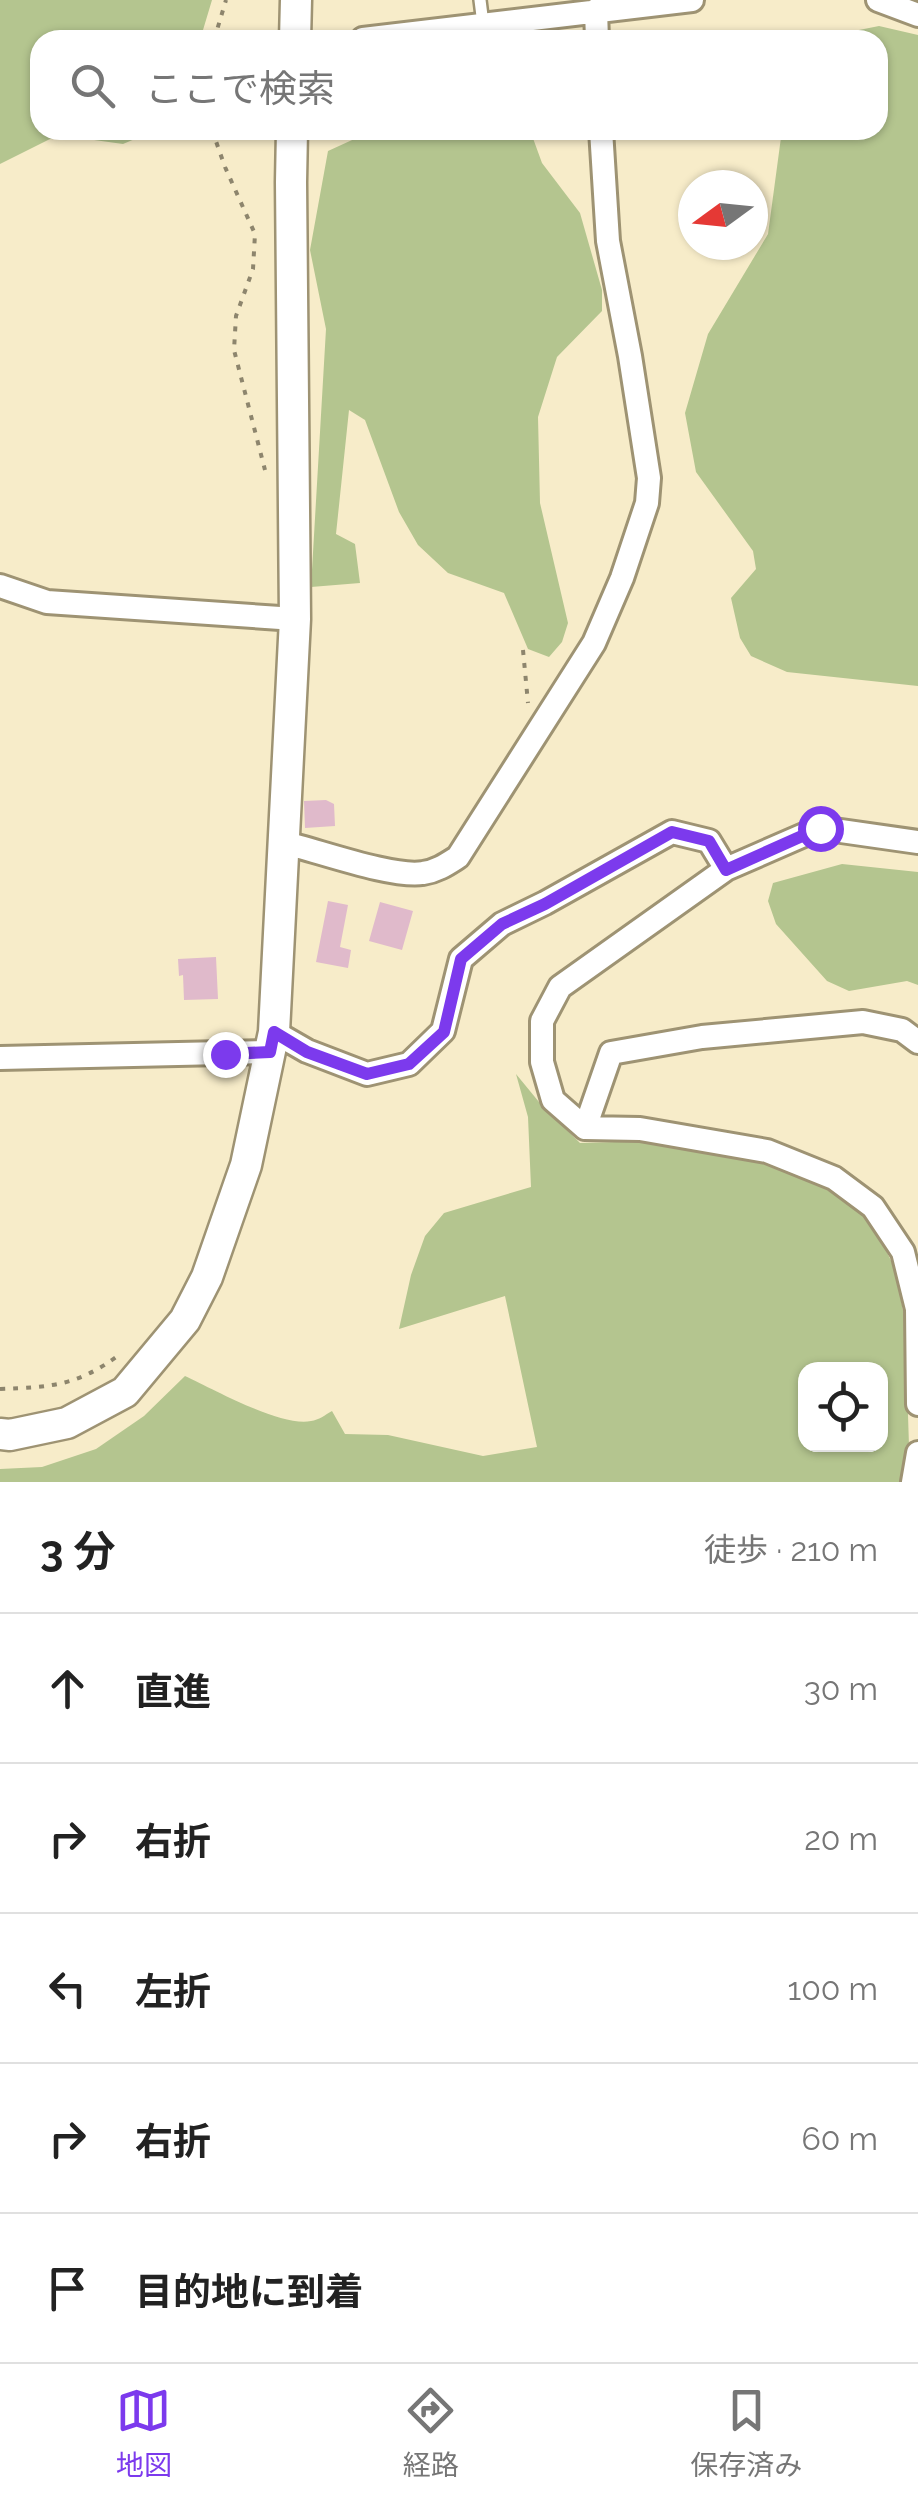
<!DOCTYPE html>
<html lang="ja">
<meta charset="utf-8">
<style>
body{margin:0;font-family:Raleway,"Noto Sans JP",sans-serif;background:#f6f6f6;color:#222}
.controls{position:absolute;right:30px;bottom:30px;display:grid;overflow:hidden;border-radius:20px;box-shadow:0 2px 8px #0004}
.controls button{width:90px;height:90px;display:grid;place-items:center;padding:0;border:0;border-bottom:2px solid #e0e0e0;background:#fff;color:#222;font:50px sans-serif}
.compass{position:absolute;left:678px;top:170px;width:90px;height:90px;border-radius:50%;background:#fff;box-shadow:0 2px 8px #0004;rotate:255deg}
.stop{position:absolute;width:30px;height:30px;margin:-22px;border:8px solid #7c3aed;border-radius:50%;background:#fff}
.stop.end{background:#7c3aed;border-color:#fff;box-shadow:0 2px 10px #0008}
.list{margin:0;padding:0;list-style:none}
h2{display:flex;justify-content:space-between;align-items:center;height:130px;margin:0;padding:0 40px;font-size:42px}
h2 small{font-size:32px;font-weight:400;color:#767676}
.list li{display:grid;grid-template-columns:65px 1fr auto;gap:30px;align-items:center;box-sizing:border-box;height:150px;padding:0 40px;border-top:2px solid #e0e0e0}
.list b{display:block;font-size:38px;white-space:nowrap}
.list em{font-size:32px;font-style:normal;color:#767676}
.icon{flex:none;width:55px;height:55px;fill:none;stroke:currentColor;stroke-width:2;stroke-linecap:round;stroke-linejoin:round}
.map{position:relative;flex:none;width:918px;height:1482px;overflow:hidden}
.search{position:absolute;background:#fff;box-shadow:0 2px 8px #0004;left:30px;right:30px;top:30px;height:110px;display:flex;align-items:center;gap:25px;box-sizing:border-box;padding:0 35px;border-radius:30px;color:#767676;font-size:38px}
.sheet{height:880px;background:#fff}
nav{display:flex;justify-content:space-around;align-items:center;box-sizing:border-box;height:140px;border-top:2px solid #e0e0e0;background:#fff;font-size:28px;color:#767676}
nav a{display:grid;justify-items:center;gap:5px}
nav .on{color:#7c3aed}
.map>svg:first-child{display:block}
.green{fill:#b4c58f;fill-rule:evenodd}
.building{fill:#e0bacb}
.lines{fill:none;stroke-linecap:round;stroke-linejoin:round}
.lane-casing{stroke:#9e9373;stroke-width:16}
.street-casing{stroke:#9e9373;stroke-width:28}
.secondary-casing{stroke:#9e9373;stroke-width:35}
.path{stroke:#8d856d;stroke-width:4;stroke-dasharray:5 8;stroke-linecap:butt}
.lane{stroke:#fff;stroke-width:11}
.street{stroke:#fff;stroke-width:22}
.secondary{stroke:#fff;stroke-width:30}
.route{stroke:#7c3aed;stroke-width:12}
</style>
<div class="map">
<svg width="918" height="1482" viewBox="0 0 918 1482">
<rect width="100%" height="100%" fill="#f7ecc9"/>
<path class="green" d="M0 0H212L200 40H40V130H156L123 144 58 135 0 164Z
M879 26 918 35V686L787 672 751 656 740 638 731 598 756 569 753 551 696 472 685 413 708 334 768 234 782 130H878V40H850L859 30Z
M374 130H530L542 163 580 213 602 290V311L557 357 538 417 540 503 568 623 562 642 549 657 528 649 504 593 448 573 418 545 399 512 365 420 349 410 336 534 355 544 360 583 311 587 326 329 310 250 328 151Z
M842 864 918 872V985L907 981 849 991 827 981 776 924 768 901 773 883Z
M516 1074 539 1102 580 1143 650 1141 749 1159 811 1179 855 1201 881 1240 896 1271 905 1322 909 1446 900 1482H0V1469L42 1467 96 1449 144 1416 185 1376C215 1390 281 1427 311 1421 319 1420 325 1415 332 1411L345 1434 388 1435 483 1456 537 1447 505 1296 399 1329 411 1275 425 1236 444 1213 531 1187 528 1117ZM806 1370H880V1444H806Z"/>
<path class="building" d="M326 800 334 804 335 826 305 828 304 801Z
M328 901 348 905 340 947 351 950 348 968 316 962Z
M380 902 413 911 402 950 369 941Z
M216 957 218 999 184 1000 183 975 179 976 178 959Z"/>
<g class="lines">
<defs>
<path id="lane" d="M480 0 483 24"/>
<path id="street" d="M878 0 918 15
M596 10 597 40
M363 39 692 0
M0 586 47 602 295 619
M918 842 820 828 726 869 560 987 542 1021V1062L553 1100 585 1128 640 1129 767 1151 834 1178 873 1207 903 1252 917 1309 918 1404
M285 843C319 851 393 878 423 873 437 871 447 864 458 857L594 643 622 578 647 503 649 478 630 356 608 241 601 130
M274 1032 307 1051 367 1074 409 1064 443 1031 461 959 502 924 545 903 672 832 709 841 726 869
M0 1058 270 1052
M585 1128 611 1053 702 1037 863 1022 902 1030 918 1042
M913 1482 918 1453"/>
<path id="secondary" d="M295 40 296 0
M0 1434 10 1435 67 1423 125 1392 185 1320 207 1277 246 1165 274 1032 295 619 291 182 292 130"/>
</defs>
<use href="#lane" class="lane-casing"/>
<use href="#street" class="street-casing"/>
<use href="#secondary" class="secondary-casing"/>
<path class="path" d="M214 40 226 0
M212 130 225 167 255 234 253 269 236 316 234 350 265 470
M523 650 528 703
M0 1389C51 1387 77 1386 119 1355"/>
<use href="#lane" class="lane"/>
<use href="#street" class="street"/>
<use href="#secondary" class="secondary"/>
</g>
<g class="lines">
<path class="route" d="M225 1054 270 1052 274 1032 307 1052 367 1074 409 1064 444 1032 461 959 502 924 545 904 672 832 709 841 726 870 820 828"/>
</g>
</svg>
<div class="controls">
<button><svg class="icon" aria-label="locate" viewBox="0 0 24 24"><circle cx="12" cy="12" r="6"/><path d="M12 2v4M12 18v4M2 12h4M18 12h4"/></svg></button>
</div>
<svg class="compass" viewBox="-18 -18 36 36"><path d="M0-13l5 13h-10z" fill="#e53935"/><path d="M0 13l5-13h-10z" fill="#767676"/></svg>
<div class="stop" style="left:820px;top:828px"></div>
<div class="stop end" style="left:225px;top:1054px"></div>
<div class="search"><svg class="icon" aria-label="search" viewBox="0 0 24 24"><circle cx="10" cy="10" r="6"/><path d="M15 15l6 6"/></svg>ここで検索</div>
</div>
<section class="sheet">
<h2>3 分<small>徒歩 · 210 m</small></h2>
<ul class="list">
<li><svg class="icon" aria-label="ahead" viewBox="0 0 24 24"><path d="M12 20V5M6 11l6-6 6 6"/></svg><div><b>直進</b></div><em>30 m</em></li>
<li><svg class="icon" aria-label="right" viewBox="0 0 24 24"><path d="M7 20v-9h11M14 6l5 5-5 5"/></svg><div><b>右折</b></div><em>20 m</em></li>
<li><svg class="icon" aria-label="left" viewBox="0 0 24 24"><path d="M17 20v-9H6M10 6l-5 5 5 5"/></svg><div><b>左折</b></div><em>100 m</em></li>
<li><svg class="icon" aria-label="right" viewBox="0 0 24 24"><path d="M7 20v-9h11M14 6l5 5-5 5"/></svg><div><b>右折</b></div><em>60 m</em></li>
<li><svg class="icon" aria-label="arrive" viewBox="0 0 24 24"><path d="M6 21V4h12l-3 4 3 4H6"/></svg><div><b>目的地に到着</b></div></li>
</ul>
</section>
<nav>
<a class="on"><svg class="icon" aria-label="map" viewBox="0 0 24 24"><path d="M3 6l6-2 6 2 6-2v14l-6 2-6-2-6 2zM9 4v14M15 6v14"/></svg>地図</a>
<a><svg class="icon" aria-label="directions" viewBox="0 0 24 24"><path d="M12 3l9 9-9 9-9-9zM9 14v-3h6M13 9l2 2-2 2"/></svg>経路</a>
<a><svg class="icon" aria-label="saved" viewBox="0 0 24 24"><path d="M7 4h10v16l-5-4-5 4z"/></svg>保存済み</a>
</nav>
